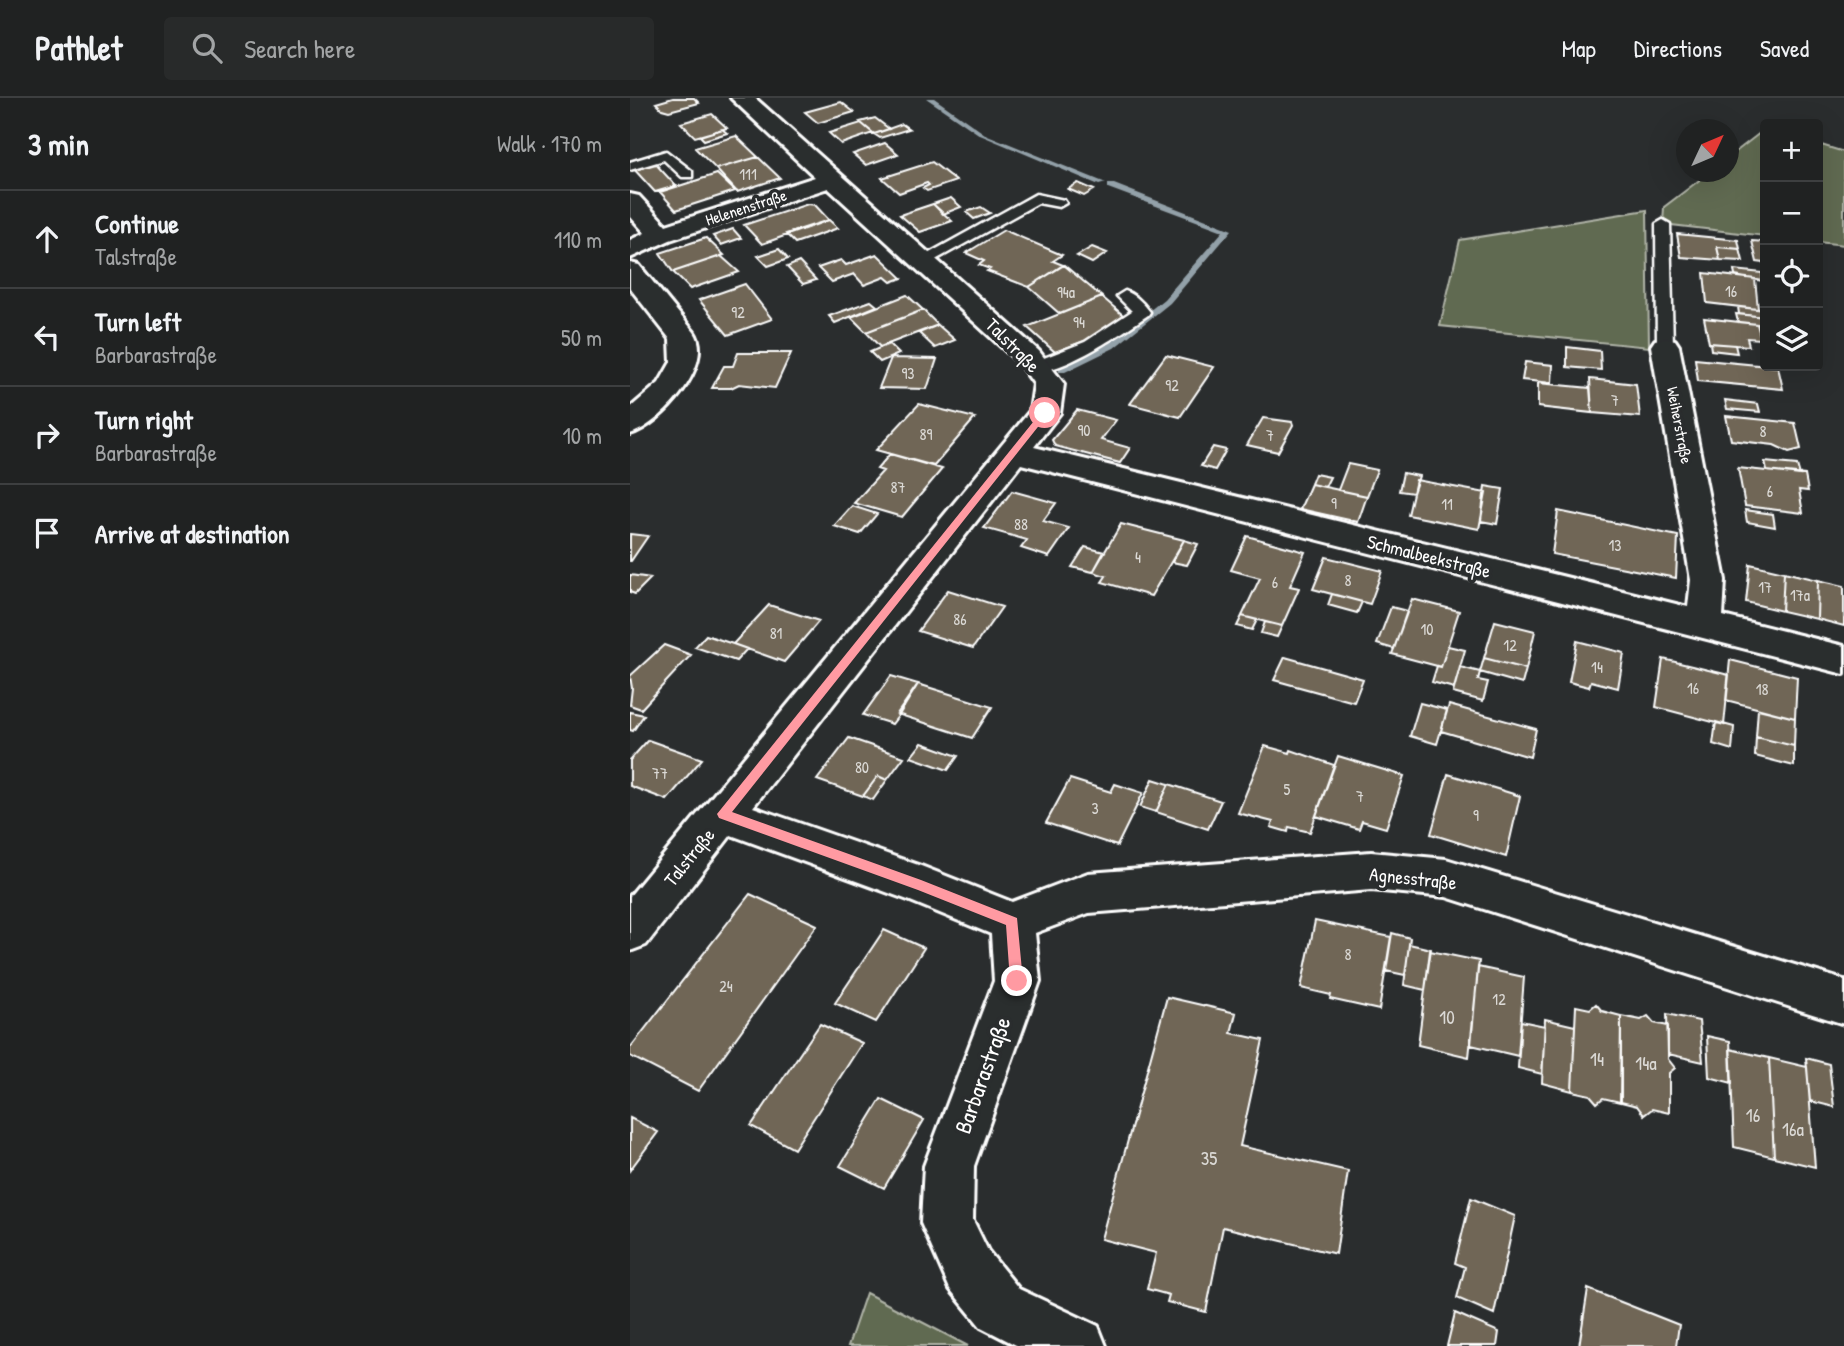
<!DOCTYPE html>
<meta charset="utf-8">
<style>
body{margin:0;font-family:"Patrick Hand",sans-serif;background:#282a2a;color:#f1f3f6}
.controls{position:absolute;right:21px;top:21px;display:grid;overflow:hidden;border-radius:7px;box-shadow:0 7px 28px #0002}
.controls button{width:63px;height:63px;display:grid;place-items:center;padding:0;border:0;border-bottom:2px solid #3d3f40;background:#202222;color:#f1f3f6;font:35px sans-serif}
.compass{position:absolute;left:1046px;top:21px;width:63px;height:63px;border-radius:50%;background:#202222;box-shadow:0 7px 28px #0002;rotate:46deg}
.stop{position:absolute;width:21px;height:21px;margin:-16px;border:5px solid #ff9aa2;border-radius:50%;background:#fff}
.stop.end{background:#ff9aa2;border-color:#fff;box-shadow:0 2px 7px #0008}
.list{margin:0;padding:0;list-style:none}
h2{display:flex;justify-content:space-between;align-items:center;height:91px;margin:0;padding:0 28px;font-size:30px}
h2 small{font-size:23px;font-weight:400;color:#a2a4a5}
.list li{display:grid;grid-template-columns:46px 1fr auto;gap:21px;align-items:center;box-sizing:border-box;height:98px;padding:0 28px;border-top:2px solid #3d3f40}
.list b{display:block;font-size:26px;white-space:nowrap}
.list p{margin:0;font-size:23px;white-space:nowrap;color:#a2a4a5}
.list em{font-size:23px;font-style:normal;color:#a2a4a5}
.icon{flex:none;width:38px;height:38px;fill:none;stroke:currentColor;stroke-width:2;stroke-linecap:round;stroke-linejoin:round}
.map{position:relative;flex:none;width:1214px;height:1248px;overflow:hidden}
header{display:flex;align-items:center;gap:42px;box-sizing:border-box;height:98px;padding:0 35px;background:#202222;border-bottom:2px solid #3d3f40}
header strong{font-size:33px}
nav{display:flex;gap:38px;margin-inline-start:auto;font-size:24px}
.search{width:490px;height:63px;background:#282a2a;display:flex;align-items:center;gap:18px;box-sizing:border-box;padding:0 24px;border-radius:7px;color:#a2a4a5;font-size:26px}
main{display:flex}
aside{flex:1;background:#202222}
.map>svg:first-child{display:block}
.green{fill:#616a51;stroke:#b0b4a8;stroke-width:2}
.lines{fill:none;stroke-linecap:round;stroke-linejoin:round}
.stream{fill:#93a1a9;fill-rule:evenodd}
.building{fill:#6f6656;stroke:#fff;stroke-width:2}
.lane-casing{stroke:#fff;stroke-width:5}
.street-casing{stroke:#fff;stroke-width:6}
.lane{fill:#2a2d2e;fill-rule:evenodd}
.street{fill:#2a2d2e;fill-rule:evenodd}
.route{fill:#ff9aa2}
.labels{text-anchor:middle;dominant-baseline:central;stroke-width:7;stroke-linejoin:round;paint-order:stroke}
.number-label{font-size:16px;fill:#dbd9d5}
.far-street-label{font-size:16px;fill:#fff;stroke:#2a2d2e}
.street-label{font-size:19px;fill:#fff;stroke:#2a2d2e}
.near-number-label{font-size:19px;fill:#dbd9d5}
.near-street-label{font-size:23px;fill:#fff;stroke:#2a2d2e}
</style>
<header>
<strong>Pathlet</strong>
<div class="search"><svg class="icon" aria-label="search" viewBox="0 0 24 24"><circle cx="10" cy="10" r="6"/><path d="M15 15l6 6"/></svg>Search here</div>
<nav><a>Map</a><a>Directions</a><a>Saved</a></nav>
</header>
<main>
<aside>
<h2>3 min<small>Walk · 170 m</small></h2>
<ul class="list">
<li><svg class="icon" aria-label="ahead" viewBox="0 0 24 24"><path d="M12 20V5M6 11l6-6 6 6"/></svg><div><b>Continue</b><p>Talstraße</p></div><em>110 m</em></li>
<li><svg class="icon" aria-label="left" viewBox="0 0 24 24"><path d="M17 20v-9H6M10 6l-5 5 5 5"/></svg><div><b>Turn left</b><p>Barbarastraße</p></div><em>50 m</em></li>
<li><svg class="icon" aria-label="right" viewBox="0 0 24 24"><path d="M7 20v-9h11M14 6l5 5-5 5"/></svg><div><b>Turn right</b><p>Barbarastraße</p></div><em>10 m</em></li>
<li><svg class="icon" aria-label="arrive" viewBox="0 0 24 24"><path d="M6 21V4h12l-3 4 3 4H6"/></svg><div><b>Arrive at destination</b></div></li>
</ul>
</aside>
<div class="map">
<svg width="1214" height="1248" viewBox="0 0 1214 1248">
<rect width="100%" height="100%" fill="#2a2d2e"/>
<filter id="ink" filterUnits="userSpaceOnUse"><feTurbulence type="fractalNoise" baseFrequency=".0143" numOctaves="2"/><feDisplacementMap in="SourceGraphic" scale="14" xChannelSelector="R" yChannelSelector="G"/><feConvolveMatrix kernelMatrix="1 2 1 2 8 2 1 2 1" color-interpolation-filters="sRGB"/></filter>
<g filter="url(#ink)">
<path class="green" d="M1135 31V138L1033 126 1034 109 1080 74H1098L1099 59Z
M1188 46 1214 54V147L1188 144Z
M1017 112 1019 249 810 228 830 142Z
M236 1195 338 1248H218Z"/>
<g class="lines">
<path class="stream" d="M296 0H304L355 36 476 85 469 87 350 37Z
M478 86H484L602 132 540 205 484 250 435 274H429V270L478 246 534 201 593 133 478 90Z"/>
</g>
<path class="building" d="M43 0H64L69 5 39 13 32 11 26 5Z
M211 4 224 14 188 25 175 14Z
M82 16 97 30 65 39 51 25Z
M245 20 258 30 259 31 244 36 230 24Z
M231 25 243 35 211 46 199 35Z
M272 26 279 31 250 40 244 36Z
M92 31 97 35 74 42 70 38Z
M106 38 128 59 86 71 65 50Z
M255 45 268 56 236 67 223 56Z
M128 59 150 80 107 94 86 71Z
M23 63 46 88 25 94 2 69Z
M302 64 326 83 297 93 293 90 299 87 297 85 269 95 252 80Z
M87 76 105 93 46 112 30 94Z
M448 85 464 92 454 98 438 91Z
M321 100 331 109 313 116 303 106Z
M178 106 185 107 199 122 132 146 114 127Z
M303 106 322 123 290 134 270 117Z
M351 109 360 115 344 121 336 114Z
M199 122 208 130 165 145 156 136Z
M103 131 111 140 91 147 83 138Z
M374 132 432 157 423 163 433 167 399 189 357 173 360 171 349 167 354 163 336 155Z
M1047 136 1108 142 1110 151 1087 149 1090 162 1051 159Z
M76 140 94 157 43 174 30 155Z
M1122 143 1135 144V165L1127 164Z
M462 149 477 155 462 165 447 158Z
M1087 149 1110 151 1113 163 1090 162Z
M149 151 158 161 138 168 128 158Z
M247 156 272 180 261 184 255 179 234 187 224 176 202 184 188 170 211 162 216 167Z
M91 158 109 174 60 191 43 174Z
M169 164 186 182 173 186 157 169Z
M434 167 472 199 430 216 399 189Z
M1104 172 1132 175 1133 183 1105 178Z
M1074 175 1125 181 1128 211 1077 205Z
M115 186 142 221 98 237 69 202Z
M277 197 293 212 236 234 221 219Z
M472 199 494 218 460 241 425 254 397 229Z
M241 203 247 208 205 225 199 218Z
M1108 209 1135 212V219L1109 216Z
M293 212 308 227 250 249 236 234Z
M1106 216 1135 219V227L1108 224Z
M1074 220 1127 226 1131 241 1117 240 1119 248 1079 245Z
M308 227 325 242 305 250 289 235Z
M1080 245 1105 247 1107 255 1081 252Z
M259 246 269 256 250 264 240 254Z
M937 249 970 253 971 272 937 269Z
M108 255H161L145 290 109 286 101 290H82L94 268H103Z
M536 257 584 269 550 319 500 306Z
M261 260 307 261 297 291 249 290Z
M1065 261 1148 269 1153 291 1068 283Z
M895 264 923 267 922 285 892 282Z
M960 281 1006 286 1010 319 962 315Z
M908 285 960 290 962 315 908 309Z
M1095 302 1128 306 1130 314 1097 311Z
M289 306 345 320 304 368 246 352Z
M447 312 486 322 471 342 500 350 490 365 425 348 422 342Z
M1096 318 1165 325 1171 351 1159 354 1144 347 1101 342Z
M633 320 662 324 663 327 648 354 617 347Z
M583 349 596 352 585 372 571 368Z
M260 356 312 371 272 419 224 405 253 373 247 371Z
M1135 364 1167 367 1170 377 1137 373Z
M718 366 747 372 737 398 708 392Z
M1108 370 1175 377 1178 393 1169 392 1173 415 1115 408Z
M773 375 789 378 783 395 769 393Z
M685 376 700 379 695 389 681 386Z
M786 382 856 395 849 431 778 417Z
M681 386 737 398 728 424 670 411Z
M855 388 873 391 867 426 851 423Z
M382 393 426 405 413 423 439 430 419 459 391 450 397 442 354 430Z
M222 408 247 416 230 436 204 428Z
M1115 412 1143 416 1145 429 1117 424Z
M928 413 1048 438 1046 480 922 456Z
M491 426 554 442 521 498 472 484 476 478 463 474Z
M0 436 18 438 1 463H0Z
M617 438 675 454 660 488 669 490 652 528 612 518 630 480 601 472Z
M554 442 568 446 557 467 542 464Z
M455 449 474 454 463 474 442 469Z
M696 459 752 473 740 506 683 491Z
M1120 466 1154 474 1152 513 1116 504Z
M1154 474 1188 482 1187 521 1152 513Z
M0 477 21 480 5 496 0 494Z
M1188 482 1214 488V528L1187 521Z
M318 492 372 509 343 550 288 533Z
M702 496 732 504 727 515 698 507Z
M782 501 829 513 811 569 762 556Z
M139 507 189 523 154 564 103 546Z
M761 509 777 513 764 551 747 546Z
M612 518 627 522 622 532 607 528Z
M865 523 905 533 896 571 854 560Z
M635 524 652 528 647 539 631 535Z
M76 537 103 546 117 551 106 563 65 549Z
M947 543 994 555 988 590 961 583 959 589 939 584Z
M34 547 61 557 11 611 0 607 2 590 0 578Z
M818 548 835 552 824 590 802 584 807 568 811 569Z
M655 559 733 581 724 604 644 582Z
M854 560 896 571 892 586 850 574Z
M1033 561 1099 577 1094 627 1026 609Z
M1100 562 1167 579 1165 620 1096 602Z
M830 569 850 574 848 582 858 584 853 603 823 595Z
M261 578 288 586 269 617 262 626 233 617Z
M288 586 362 609 342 640 267 616Z
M790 605 817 612 807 646 780 638Z
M819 607 906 631 900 659 811 633Z
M1128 611 1165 620 1164 648 1126 639Z
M0 614 14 617 3 633 0 632Z
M1086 624 1104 629 1102 652 1083 646Z
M1126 639 1164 648V668L1125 658Z
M219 640 274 659 257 682 248 678 233 698 187 682Z
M18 642 72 661 37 702 0 688V662Z
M292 645 328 658 318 672 281 659Z
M635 648 660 655 661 652 704 667 680 734 659 729 658 734 641 729 643 724 608 715Z
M708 658 774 678 756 730 732 723 729 731 686 718Z
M818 676 890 698 876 759 801 736Z
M248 678 257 682 243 702 233 698Z
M440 681 481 694 485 686 513 695 487 748 416 725Z
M523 681 539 686 526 714 510 709Z
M539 686 591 703 578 731 526 714Z
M120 796 187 827 68 993 0 958V950Z
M685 823 761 839 749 912 700 901 701 897 671 890Z
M254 832 294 850 246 924 205 905Z
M762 835 780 840 775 877 756 873Z
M779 846 801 851 795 892 774 887Z
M800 853 849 863 839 959 788 947Z
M848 869 894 879 888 958 841 947Z
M537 899 606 915 601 935 633 942 610 1048 718 1073 706 1156 593 1129 576 1214 537 1204 539 1197 517 1191 526 1155 471 1141Z
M966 906 972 913 991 918 990 1004 973 1000 967 1005 960 997 942 993 946 908 960 911Z
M1037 916 1069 923 1073 964 1038 956Z
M991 918 1011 922 1018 918 1024 925 1038 928V961L1045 970 1039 975V1015L1022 1011 1014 1017 1007 1008 991 1004Z
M915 921 945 928 942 993 912 985Z
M891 923 915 928 912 976 888 970Z
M190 926 232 945 164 1051 121 1028Z
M1077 938 1100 943 1102 985 1079 979Z
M1100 951 1139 960 1144 1059 1104 1049Z
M1139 960 1177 969 1185 1069 1144 1059Z
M1176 960 1199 966 1204 1009 1180 1003Z
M251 1001 294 1022 254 1090 210 1068Z
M0 1020 28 1034 0 1072Z
M841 1100 885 1118 864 1216 827 1200 835 1169 825 1165Z
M958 1191 1049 1227 1046 1248H949Z
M825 1215 869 1234 867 1248H817Z"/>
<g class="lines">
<defs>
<path id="lane" d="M36 53 62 73V79H52L34 62 0 72V64Z
M406 96 434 102 436 105 429 109 408 105 298 166 293 168 285 163Z
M1033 122 1040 126 1043 248 1035 253 1027 248 1026 126Z
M495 193C505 196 514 206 520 214L518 217C495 233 428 279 401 273L399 269 401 265 455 244 502 213 487 198Z"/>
<path id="street" d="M101 0H125L409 253 434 286 430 315 404 349 1058 509 1061 482 1021 248 1025 242 1035 240 1045 242 1049 248 1095 482 1093 518 1214 548V576L391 366 123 709 291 768 382 804 458 775 741 754 816 761 1214 882V926L816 799 741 792 459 815 405 835 410 883 344 1068 343 1122 358 1153 389 1191 468 1228 476 1248H388L351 1229 320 1191 291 1125 294 1068 364 883 361 836 278 802 101 737 16 847 0 853V798L400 313 404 286 389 265 198 90 40 142 0 160V142L15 135 0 118V96L9 98 36 127 185 79Z
M0 165 9 167 64 234C86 266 30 328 0 336V310L29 285 41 264 40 241 0 190Z"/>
</defs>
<use href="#lane" class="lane-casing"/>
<use href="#street" class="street-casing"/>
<use href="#lane" class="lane"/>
<use href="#street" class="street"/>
</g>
</g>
<path class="route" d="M412 313 419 315 102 714 291 782 387 820 393 883 387 890 380 883 376 827 288 792 89 720 87 716Z"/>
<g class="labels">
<g class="number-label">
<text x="118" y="76">111</text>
<text x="1101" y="193">16</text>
<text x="436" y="194">94a</text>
<text x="108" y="214">92</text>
<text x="449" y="224">94</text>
<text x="278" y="275">93</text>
<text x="542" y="287">92</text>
<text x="985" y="302">7</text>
<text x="454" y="332">90</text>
<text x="1133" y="333">8</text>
<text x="296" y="336">89</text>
<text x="640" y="337">7</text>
<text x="268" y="389">87</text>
<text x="1140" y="393">6</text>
<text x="704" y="405">9</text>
<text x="817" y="406">11</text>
<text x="391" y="426">88</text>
<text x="985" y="447">13</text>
<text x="508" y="459">4</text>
<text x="718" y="482">8</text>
<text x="645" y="484">6</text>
<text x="1135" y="489">17</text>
<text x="1170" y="497">17a</text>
<text x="330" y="521">86</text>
<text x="797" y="531">10</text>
<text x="146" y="535">81</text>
<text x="880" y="547">12</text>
<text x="967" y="569">14</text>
<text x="1063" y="590">16</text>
<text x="1132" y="591">18</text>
<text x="232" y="669">80</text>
<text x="30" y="675">77</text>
<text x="657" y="691">5</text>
<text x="730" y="698">7</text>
<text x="465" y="710">3</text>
<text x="846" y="717">9</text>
<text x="718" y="856">8</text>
<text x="96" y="888">24</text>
<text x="869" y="901">12</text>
</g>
<g class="far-street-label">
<text transform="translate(116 109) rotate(-18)">Helenenstraße</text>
<text transform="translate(1050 327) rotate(79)">Weiherstraße</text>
</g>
<g class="street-label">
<text transform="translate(383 247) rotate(45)">Talstraße</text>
<text transform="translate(799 458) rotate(14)">Schmalbeekstraße</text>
<text transform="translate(59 759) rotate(-51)">Talstraße</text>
<text transform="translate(783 780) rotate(6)">Agnesstraße</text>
</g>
<g class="near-number-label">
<text x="817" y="919">10</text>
<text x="967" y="961">14</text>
<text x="1016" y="965">14a</text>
<text x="1123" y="1017">16</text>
<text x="1163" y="1031">16a</text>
<text x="579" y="1060">35</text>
</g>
<g class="near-street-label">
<text transform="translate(352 977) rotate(-70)">Barbarastraße</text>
</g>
</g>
</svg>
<div class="controls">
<button>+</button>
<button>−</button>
<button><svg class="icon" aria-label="locate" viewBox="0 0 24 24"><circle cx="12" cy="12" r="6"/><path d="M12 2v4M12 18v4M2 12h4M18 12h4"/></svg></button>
<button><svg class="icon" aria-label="layers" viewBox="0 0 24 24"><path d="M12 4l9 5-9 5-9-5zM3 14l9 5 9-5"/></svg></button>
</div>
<svg class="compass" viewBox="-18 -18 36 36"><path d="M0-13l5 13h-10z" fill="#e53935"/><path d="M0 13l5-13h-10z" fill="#a2a4a5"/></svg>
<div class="stop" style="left:415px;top:315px"></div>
<div class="stop end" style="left:387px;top:883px"></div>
</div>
</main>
